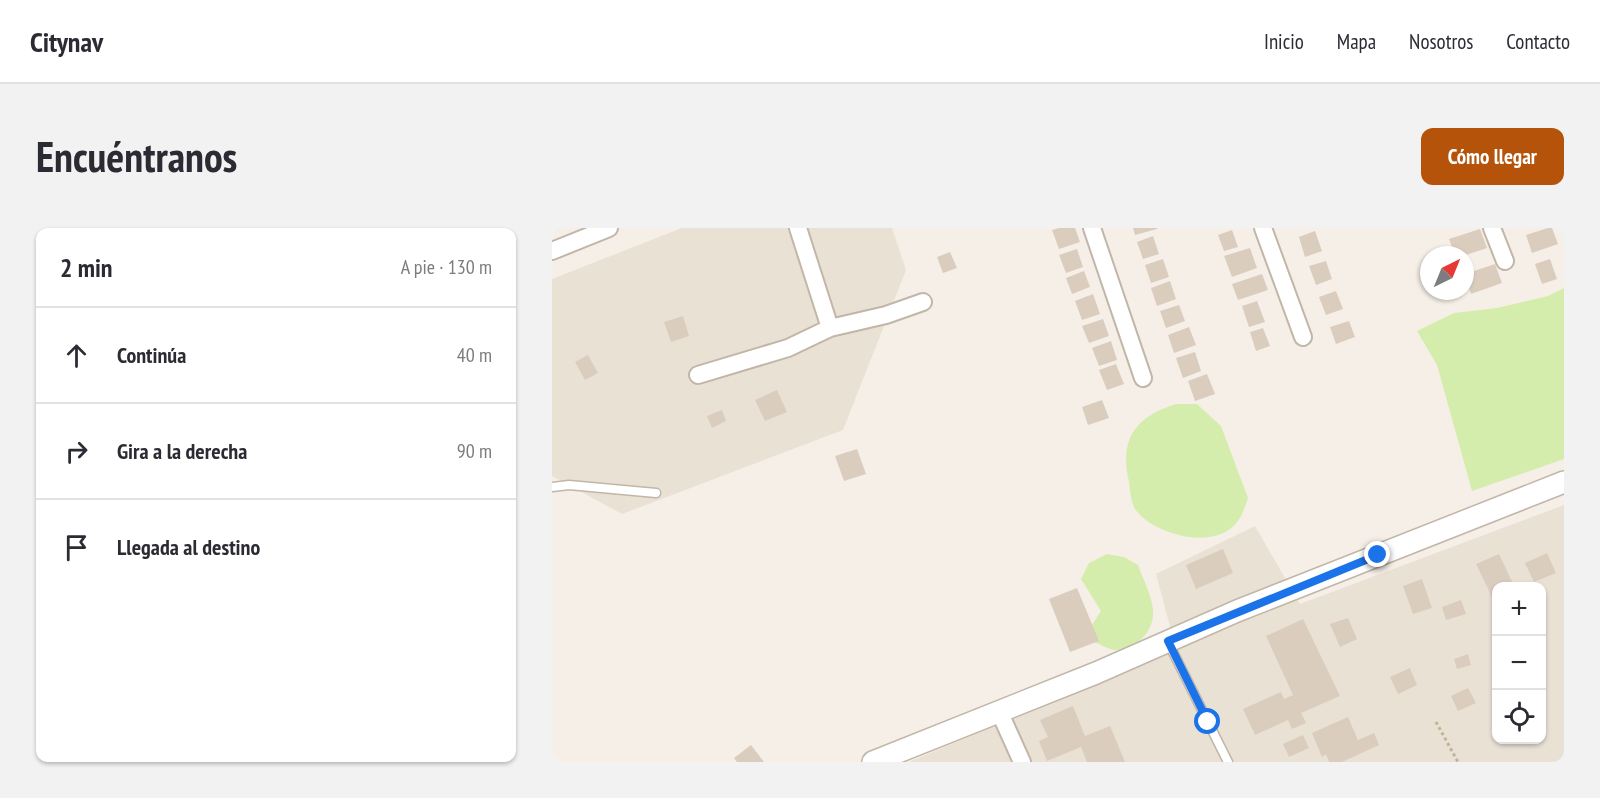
<!DOCTYPE html>
<html lang="es">
<meta charset="utf-8">
<style>
body{margin:0;font-family:"PT Sans Narrow",sans-serif;background:#f2f2f3;color:#2b2b33}
.controls{position:absolute;right:18px;bottom:18px;display:grid;overflow:hidden;border-radius:12px;box-shadow:0 2px 4px #0004}
.controls button{width:54px;height:54px;display:grid;place-items:center;padding:0;border:0;border-bottom:2px solid #e1e1e2;background:#fff;color:#2b2b33;font:30px sans-serif}
.compass{position:absolute;left:868px;top:18px;width:54px;height:54px;border-radius:50%;background:#fff;box-shadow:0 2px 4px #0004;rotate:43deg}
.stop{position:absolute;width:18px;height:18px;margin:-14px;border:4px solid #1a73e8;border-radius:50%;background:#fff}
.stop.end{background:#1a73e8;border-color:#fff;box-shadow:0 2px 6px #0008}
.list{margin:0;padding:0;list-style:none}
h2{display:flex;justify-content:space-between;align-items:center;height:78px;margin:0;padding:0 24px;font-size:26px}
h2 small{font-size:20px;font-weight:400;color:#7c7c81}
.list li{display:grid;grid-template-columns:39px 1fr auto;gap:18px;align-items:center;box-sizing:border-box;height:96px;padding:0 24px;border-top:2px solid #e1e1e2}
.list b{display:block;font-size:22px;white-space:nowrap}
.list em{font-size:20px;font-style:normal;color:#7c7c81}
.icon{flex:none;width:33px;height:33px;fill:none;stroke:currentColor;stroke-width:2;stroke-linecap:round;stroke-linejoin:round}
.map{position:relative;flex:none;width:1012px;height:534px;overflow:hidden;border-radius:12px}
header{display:flex;align-items:center;gap:36px;box-sizing:border-box;height:84px;padding:0 30px;background:#fff;border-bottom:2px solid #e1e1e2}
header strong{font-size:28px}
nav{display:flex;gap:33px;margin-inline-start:auto;font-size:21px}
.intro{display:flex;align-items:center;justify-content:space-between;box-sizing:border-box;height:144px;padding:0 36px}
h1{margin:0;font-size:42px}
.button{padding:15px 27px;border-radius:12px;background:#b45309;color:#fff;font-size:21px;font-weight:700}
main{display:flex;gap:36px;padding:0 36px}
aside{flex:1;background:#fff;border-radius:12px;box-shadow:0 2px 4px #0004}
.map>svg:first-child{display:block}
.residential{fill:#e9e1d4;fill-rule:evenodd}
.green{fill:#d5edac}
.building{fill:#dbcdbe}
.lines{fill:none;stroke-linecap:round;stroke-linejoin:round}
.service-casing{stroke:#c1b6a8;stroke-width:11}
.minor-casing{stroke:#c1b6a8;stroke-width:20}
.tertiary-casing{stroke:#c1b6a8;stroke-width:24}
.path{stroke:#c5b198;stroke-width:3;stroke-dasharray:3 3;stroke-linecap:butt}
.service{stroke:#fff;stroke-width:8}
.minor{stroke:#fff;stroke-width:16}
.tertiary{stroke:#fff;stroke-width:21}
.route{stroke:#1a73e8;stroke-width:8}
</style>
<header>
<strong>Citynav</strong>
<nav><a>Inicio</a><a>Mapa</a><a>Nosotros</a><a>Contacto</a></nav>
</header>
<div class="intro"><h1>Encuéntranos</h1><a class="button">Cómo llegar</a></div>
<main>
<aside>
<h2>2 min<small>A pie · 130 m</small></h2>
<ul class="list">
<li><svg class="icon" aria-label="ahead" viewBox="0 0 24 24"><path d="M12 20V5M6 11l6-6 6 6"/></svg><div><b>Continúa</b></div><em>40 m</em></li>
<li><svg class="icon" aria-label="right" viewBox="0 0 24 24"><path d="M7 20v-9h11M14 6l5 5-5 5"/></svg><div><b>Gira a la derecha</b></div><em>90 m</em></li>
<li><svg class="icon" aria-label="arrive" viewBox="0 0 24 24"><path d="M6 21V4h12l-3 4 3 4H6"/></svg><div><b>Llegada al destino</b></div></li>
</ul>
</aside>
<div class="map">
<svg width="1012" height="534" viewBox="0 0 1012 534">
<rect width="100%" height="100%" fill="#f5efe7"/>
<path class="residential" d="M130 0H340L354 42 291 202 70 286 0 248V51Z
M1012 277V534H357L624 421 604 346 703 298 748 376ZM945 358H990V512H945Z"/>
<path class="green" d="M1012 60V231L920 263 885 137 865 103 902 85 945 80 996 68Z
M624 176H645L669 198 696 270C692 282 688 294 678 301 653 320 600 305 583 281 579 274 578 262 577 254 567 211 583 189 624 176Z
M555 326 572 329 586 337C591 351 600 368 601 382 603 402 585 422 564 422 557 422 548 416 542 414L540 397 549 383 529 351 537 335Z"/>
<path class="building" d="M507 0H523L528 14 507 21 500 2Z
M581 0H605V1L583 7Z
M996 0H1000L1006 16 980 25 974 7Z
M928 1 935 20 914 27H903L897 11Z
M680 2 686 19 672 23 666 7Z
M763 3 770 23 753 29 747 9Z
M601 8 607 26 591 31 585 14Z
M698 20 705 40 680 49 672 28Z
M525 21 531 39 514 45 507 27Z
M398 24 405 40 391 45 385 29Z
M611 31 617 49 599 55 593 37Z
M998 31 1005 51 990 56 983 36Z
M774 33 780 51 764 57 757 38Z
M943 36 950 55 919 66 913 46Z
M532 43 538 59 520 66 514 50Z
M710 46 716 62 686 72 680 56Z
M618 53 624 71 605 78 599 60Z
M784 63 791 81 774 87 767 69Z
M541 66 548 86 530 92 523 73Z
M705 73 713 94 697 99 690 78Z
M627 77 633 93 614 100 608 83Z
M131 88 137 108 119 114 112 94Z
M551 91 557 108 537 115 530 98Z
M797 93 803 109 784 116 778 99Z
M637 99 644 117 622 125 616 107Z
M711 100 718 118 704 123 698 104Z
M559 113 565 132 547 138 540 120Z
M643 124 649 143 631 150 624 130Z
M36 127 46 145 33 152 23 134Z
M564 136 572 156 555 162 547 142Z
M655 146 663 166 643 173 636 153Z
M225 162 235 184 213 193 203 172Z
M550 172 557 190 536 197 530 179Z
M170 182 174 193 160 200 155 188Z
M305 221 314 246 292 253 283 228Z
M671 321 681 345 644 361 634 337Z
M995 325 1004 345 982 354 973 335Z
M947 326 962 358H945V369L941 371 924 336Z
M870 351 880 380 861 386 851 358Z
M525 360 547 413 518 424 497 371Z
M909 372 914 386 894 392 890 379Z
M796 390 805 411 788 419 778 396Z
M751 391 788 468 749 485 754 495 740 501 736 492 703 507 691 481 729 464 732 471 741 467 714 408Z
M916 426 919 437 905 441 902 431Z
M858 440 865 457 846 466 838 449Z
M916 460 924 475 906 483 899 468Z
M521 478 533 508 558 498 573 534H535L529 519 495 533 487 513 496 509 488 492Z
M796 489 806 512 822 505 827 517 790 534H777L774 526 770 529 760 505Z
M751 507 757 520 737 529 731 516Z
M199 517 212 534H185L182 530Z"/>
<g class="lines">
<defs>
<path id="service" d="M0 259 17 257 104 265
M616 414 676 534"/>
<path id="minor" d="M246 0 278 100
M540 0 591 150
M711 0 751 109
M940 0 953 33
M0 23 57 0
M146 147 236 120 278 100 334 87 371 74
M447 483 470 534"/>
<path id="tertiary" d="M321 534 544 445 685 383 1012 254"/>
</defs>
<use href="#service" class="service-casing"/>
<use href="#minor" class="minor-casing"/>
<use href="#tertiary" class="tertiary-casing"/>
<path class="path" d="M884 494 906 534"/>
<use href="#service" class="service"/>
<use href="#minor" class="minor"/>
<use href="#tertiary" class="tertiary"/>
</g>
<g class="lines">
<path class="route" d="M656 494 616 413 826 327"/>
</g>
</svg>
<div class="controls">
<button>+</button>
<button>−</button>
<button><svg class="icon" aria-label="locate" viewBox="0 0 24 24"><circle cx="12" cy="12" r="6"/><path d="M12 2v4M12 18v4M2 12h4M18 12h4"/></svg></button>
</div>
<svg class="compass" viewBox="-18 -18 36 36"><path d="M0-13l5 13h-10z" fill="#e53935"/><path d="M0 13l5-13h-10z" fill="#7c7c81"/></svg>
<div class="stop" style="left:656px;top:494px"></div>
<div class="stop end" style="left:826px;top:327px"></div>
</div>
</main>
